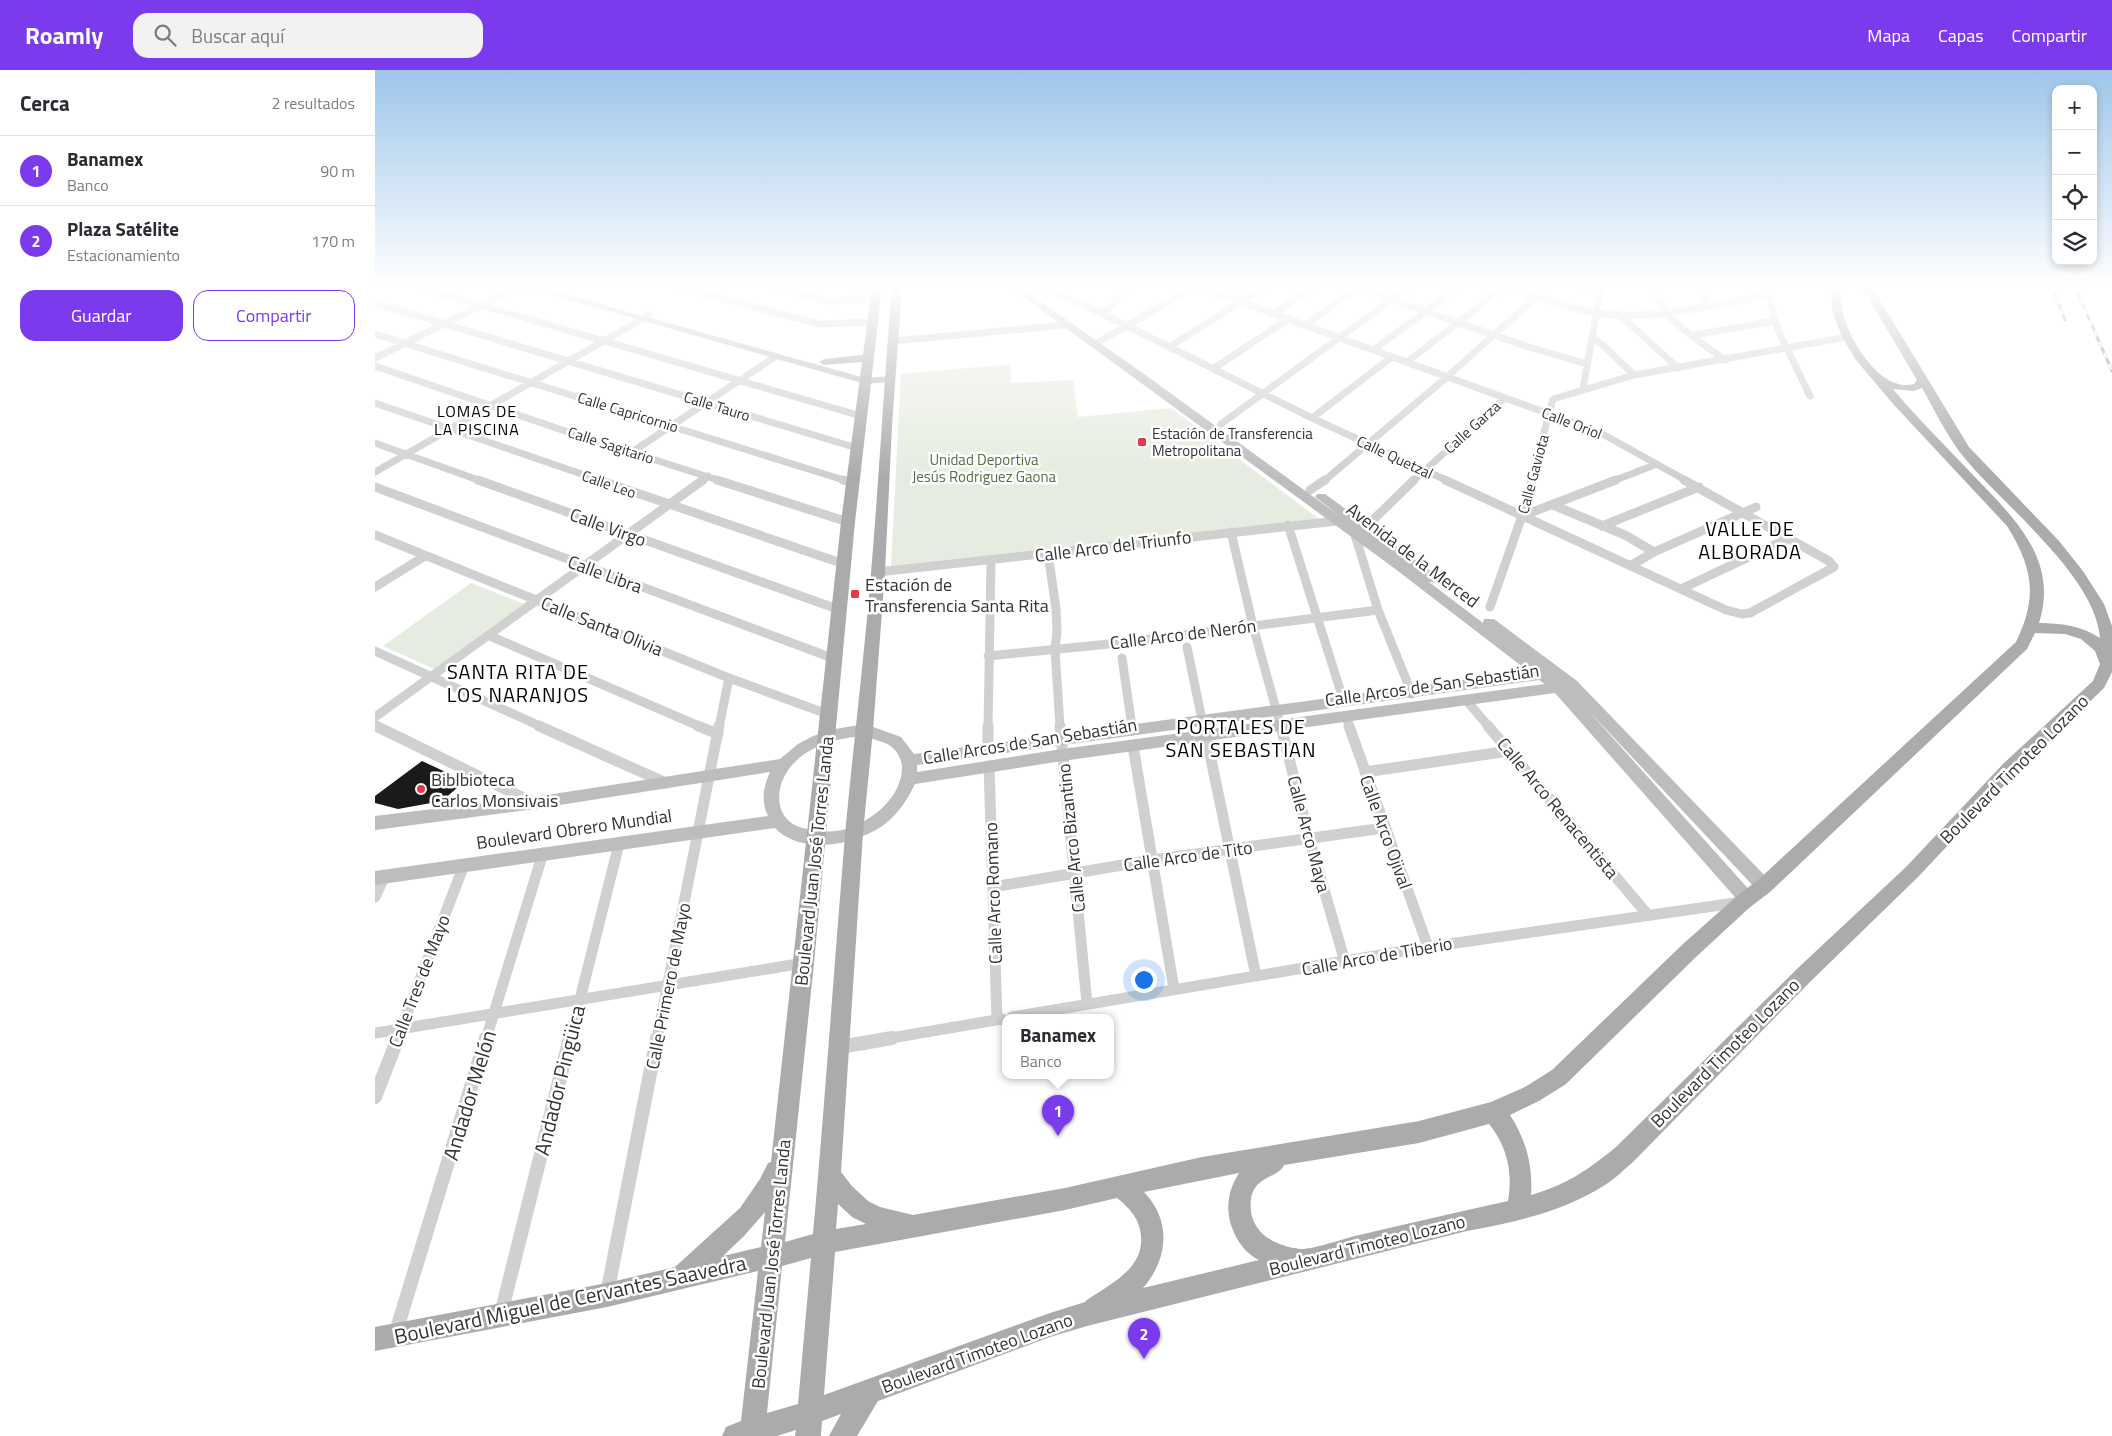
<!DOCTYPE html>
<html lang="es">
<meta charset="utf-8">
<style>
body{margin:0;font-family:"Titillium Web",sans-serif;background:#f2f2f3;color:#2b2b33}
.controls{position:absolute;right:15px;top:15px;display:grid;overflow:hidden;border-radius:10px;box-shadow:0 2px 8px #0003}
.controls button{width:45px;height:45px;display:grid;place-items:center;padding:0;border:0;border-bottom:1px solid #e1e1e2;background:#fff;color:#2b2b33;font:25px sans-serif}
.you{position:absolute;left:768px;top:909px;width:18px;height:18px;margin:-12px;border:4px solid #fff;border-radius:50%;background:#1a73e8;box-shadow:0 0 0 8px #1a73e833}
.badge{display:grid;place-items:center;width:32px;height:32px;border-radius:50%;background:#7c3aed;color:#fff;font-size:16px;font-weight:700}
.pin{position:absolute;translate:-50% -41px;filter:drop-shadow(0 1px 2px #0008)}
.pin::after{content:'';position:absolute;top:26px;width:18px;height:15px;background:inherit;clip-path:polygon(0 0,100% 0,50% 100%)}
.popup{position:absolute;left:627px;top:944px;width:112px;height:65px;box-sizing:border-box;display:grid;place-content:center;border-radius:10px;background:#fff;filter:drop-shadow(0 1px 4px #0005);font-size:16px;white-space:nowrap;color:#7c7c81}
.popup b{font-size:19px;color:#2b2b33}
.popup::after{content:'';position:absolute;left:50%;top:100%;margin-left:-10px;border:10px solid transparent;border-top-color:#fff}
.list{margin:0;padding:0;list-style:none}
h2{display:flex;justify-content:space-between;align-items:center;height:65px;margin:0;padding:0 20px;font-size:21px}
h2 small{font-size:16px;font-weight:400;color:#7c7c81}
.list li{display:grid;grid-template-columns:32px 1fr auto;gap:15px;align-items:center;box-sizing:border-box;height:70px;padding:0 20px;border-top:1px solid #e1e1e2}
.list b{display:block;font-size:19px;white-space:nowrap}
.list p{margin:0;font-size:16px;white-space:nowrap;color:#7c7c81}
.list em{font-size:16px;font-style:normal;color:#7c7c81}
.actions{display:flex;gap:10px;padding:15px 20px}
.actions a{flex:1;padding:11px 0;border:1px solid #7c3aed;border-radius:15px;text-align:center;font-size:18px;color:#7c3aed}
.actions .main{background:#7c3aed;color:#fff}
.icon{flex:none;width:28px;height:28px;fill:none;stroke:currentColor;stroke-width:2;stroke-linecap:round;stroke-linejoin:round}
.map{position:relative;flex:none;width:1737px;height:1366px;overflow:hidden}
header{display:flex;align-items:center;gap:30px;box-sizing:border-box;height:70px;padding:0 25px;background:#7c3aed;color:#fff}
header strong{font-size:24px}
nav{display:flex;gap:28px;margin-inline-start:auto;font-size:18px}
.search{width:350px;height:45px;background:#f2f2f3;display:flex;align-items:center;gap:12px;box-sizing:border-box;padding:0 18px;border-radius:15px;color:#7c7c81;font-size:19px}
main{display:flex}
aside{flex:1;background:#fff}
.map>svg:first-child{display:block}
.green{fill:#e6ecdf}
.building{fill:#1a1a1a}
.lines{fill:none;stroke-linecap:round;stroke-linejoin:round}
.street-far3{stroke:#d0d0d0;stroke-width:7}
.street-far2{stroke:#d0d0d0;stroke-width:9}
.street-far1{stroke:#d0d0d0;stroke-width:11}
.street{stroke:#d0d0d0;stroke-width:14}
.secondary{fill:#bdbdbd;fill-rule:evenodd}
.primary{fill:#ababab;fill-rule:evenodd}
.rail-casing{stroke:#888;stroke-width:3}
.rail{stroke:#fff;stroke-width:2;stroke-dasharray:6;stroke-linecap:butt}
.poi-dot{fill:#e63946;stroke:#fff;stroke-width:2}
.labels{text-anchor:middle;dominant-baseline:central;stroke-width:5;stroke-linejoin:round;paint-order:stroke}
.far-street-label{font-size:15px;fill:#333;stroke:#fff}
.far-poi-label{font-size:15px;fill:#333;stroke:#fff;text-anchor:start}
.far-park-label{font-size:15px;fill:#56703f;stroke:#fff}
.far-quarter-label{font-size:16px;letter-spacing:1px;fill:#000;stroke:#fff}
.street-label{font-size:18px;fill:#333;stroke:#fff}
.poi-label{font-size:18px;fill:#333;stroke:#fff;text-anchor:start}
.quarter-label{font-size:20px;letter-spacing:1px;fill:#000;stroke:#fff}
.near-street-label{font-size:21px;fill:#333;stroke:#fff}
</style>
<header>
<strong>Roamly</strong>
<div class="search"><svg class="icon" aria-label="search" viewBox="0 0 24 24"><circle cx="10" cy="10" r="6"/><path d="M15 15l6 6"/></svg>Buscar aquí</div>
<nav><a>Mapa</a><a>Capas</a><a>Compartir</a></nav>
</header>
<main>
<aside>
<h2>Cerca<small>2 resultados</small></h2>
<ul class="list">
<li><span class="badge">1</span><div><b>Banamex</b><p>Banco</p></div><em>90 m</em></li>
<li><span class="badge">2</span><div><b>Plaza Satélite</b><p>Estacionamiento</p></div><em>170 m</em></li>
</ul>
<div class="actions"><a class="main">Guardar</a><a>Compartir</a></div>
</aside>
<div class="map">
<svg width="1737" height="1366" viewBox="0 0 1737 1366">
<rect width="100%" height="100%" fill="#fff"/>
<path class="green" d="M636 294V313L698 310 703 347 796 338 944 449 516 496 526 304Z
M96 513 149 534 59 599 8 576Z"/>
<path class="building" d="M47 691 90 711 67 731 23 739 0 733V726Z"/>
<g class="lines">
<path class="street-far3" d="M44 217 486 346
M303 217 445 254 497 252
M396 217 454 231 501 228
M669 217 728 244 937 348 1073 411
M825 217 1224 362 1312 411
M980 217 1154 277 1212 294
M1133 217C1162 226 1191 238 1222 243 1279 251 1337 235 1393 225
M1204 217 1225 223
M1279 217C1286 250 1325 271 1350 290
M1391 217 1403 260 1435 326
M0 233 482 378
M1329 235 1331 217
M728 244 754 217
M899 244 937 217
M1245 245 1303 298
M930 255 984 217
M0 264 472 411
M1319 265 1399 251
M1217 268 1228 275 1259 305
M519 271 692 255
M720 274 818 217
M794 277 890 217
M998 280 1084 217
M0 288 143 217
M1032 292 1129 217
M0 296 196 363 346 411
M838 299 913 249
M371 306 400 287
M1208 319 1226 217
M0 333 227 411
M937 348 1017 287
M846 354 1034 217
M0 373 106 411
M257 382 365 310
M0 402 274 245
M326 411 333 406
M949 411 1072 307 1162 226
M1038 411 1130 328
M1156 411 1178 329 1259 305 1472 267
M1238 411 1282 394"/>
<path class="street-far2" d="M103 410 465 540
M224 410 469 494
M342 410 473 452
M468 410 478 413
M1070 410 1351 540 1367 544 1375 543 1459 497 1454 491 1309 410
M0 417 460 589
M935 420 950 410
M1178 435 1250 465 1279 482
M1147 446 1241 410
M999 449 1039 410
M913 455 969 632
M1227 456 1324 417
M856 462 878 556 906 657
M0 465 354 608 455 645
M980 465 1003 540 1037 624
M673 483 681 539 682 561 680 579 685 657
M1255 496 1279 482 1381 437
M503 502 962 451 968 448
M0 517 50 486
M1306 519 1414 468
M1115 537 1147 446 1157 410
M115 566 326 657
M812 577 827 650
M0 581 167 657
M613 586 744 573 1003 540
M747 588 757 657
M1092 631 1114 657
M0 647 328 410
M971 647 975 657
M0 655 4 657
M344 657 354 608
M613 657 616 492"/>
<path class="street-far1" d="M1 656 159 733
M164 656 291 713
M323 656 343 664
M685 656 712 933
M756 656 757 660
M906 656 934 768 970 892
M974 656 1053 877
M1113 656 1273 845
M831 665 881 906
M758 676 799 919
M613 679V656
M614 696 622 950
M990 702 1134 681
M618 817 777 790 1009 758
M0 827 9 807
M637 947 1053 877 1367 832
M0 963 429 893
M22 969 89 795
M111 969 168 783
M195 969 244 774
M282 969 344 656
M510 969 627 949"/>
<path class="street" d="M465 977 517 968
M0 1027 23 968
M232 1224 282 968
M126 1244 195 968
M20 1265 111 968"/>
<path class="secondary" d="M149 217H164L490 308 516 306 521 309 516 312 490 314Z
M635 217H645L769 304 969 449 940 427 942 424H950L1063 506 1064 509 1063 512H1054L1108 553 1109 549H1119L1202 611 1395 811 1397 816 1395 821 1389 823 1383 821 1211 638 1378 824 1380 829 1378 834 1372 836 1366 834 1180 623 687 691 540 714C532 730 524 743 510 754 482 775 427 786 400 758L0 815V801L393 746C386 731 388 717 395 702L159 739 0 760V746L159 727 405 689 423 674 438 666 460 659 490 654 526 667 539 684 1153 601 1019 498ZM1164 610 1170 614 687 679 542 702V695ZM489 666C497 669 507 671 514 675 521 679 527 689 527 697 527 725 502 747 477 757 462 763 447 762 432 759 396 753 398 713 420 692 438 674 464 668 489 666Z"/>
<path class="primary" d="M497 217H507L480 452 439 893 410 1172 438 1164C450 1031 459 898 470 765 478 677 489 590 496 503 504 408 509 312 517 217H527L517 356 510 502 498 660 488 763 466 1102 477 1116 493 1131 505 1137 538 1145 690 1118 827 1087 1044 1051 1116 1032 1150 1017 1177 1000 1308 874 1362 826 1383 810 1641 572C1663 527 1658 498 1632 456L1519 335 1481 290 1467 267 1458 244 1455 217H1465C1466 226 1466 236 1468 244 1475 271 1506 323 1539 314L1542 310 1487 217H1497L1594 377 1684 471 1708 501 1729 534 1737 556V602L1729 618 1641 703 1543 807 1438 909 1257 1093C1248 1100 1240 1109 1230 1115 1188 1142 1140 1152 1092 1161L712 1256 675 1267 503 1331 482 1366H454L466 1344 447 1351 446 1366H420L421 1360 402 1366H347L351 1357 366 1351 383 1201 232 1237 0 1281V1257L232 1213 300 1197 365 1138 385 1109 393 1093 396 1092 466 452 487 292 449 295 444 292 449 289 488 285ZM1547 318C1559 339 1570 362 1584 381 1622 431 1720 503 1725 568 1707 556 1686 553 1664 553 1685 488 1636 445 1596 403 1570 375 1542 348 1518 319L1538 321ZM1660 563 1690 564 1706 569 1720 581 1725 594 1718 611 1629 693 1531 797 1424 897 1241 1077C1213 1100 1191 1115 1156 1125 1158 1095 1151 1070 1135 1045L1164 1031 1191 1014 1322 886 1374 838 1395 822 1652 579ZM1114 1054C1132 1076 1138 1102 1133 1131 1082 1142 1031 1154 980 1166 968 1169 936 1180 925 1179 897 1176 872 1160 876 1129 880 1105 904 1108 909 1095L1044 1073ZM864 1103C859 1111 855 1120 854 1129 850 1151 863 1180 884 1190L768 1218C793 1189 797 1151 769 1122ZM742 1128C755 1138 765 1150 766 1166 769 1199 735 1214 712 1230L710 1232 675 1243 449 1325 460 1182 690 1140ZM463 1134 477 1147 491 1154 461 1159ZM390 1142 386 1177 348 1186 369 1166ZM436 1188 423 1334 392 1343 407 1196Z"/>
<defs>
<path id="rail" d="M1677 217 1690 250
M1700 217 1737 301"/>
</defs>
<use href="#rail" class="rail-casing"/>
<use href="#rail" class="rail"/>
</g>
<linearGradient id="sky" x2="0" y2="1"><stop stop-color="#9ec6ea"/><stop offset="0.53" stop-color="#fff"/><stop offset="1" stop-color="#fff" stop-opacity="0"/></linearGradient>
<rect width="1737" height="408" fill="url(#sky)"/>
<g class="poi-dot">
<rect x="762" y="367" width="10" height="10" rx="2.5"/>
<rect x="475" y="519" width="10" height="10" rx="2.5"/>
<circle cx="46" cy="719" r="5"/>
</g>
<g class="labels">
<g class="far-street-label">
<text transform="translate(342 336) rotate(17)">Calle Tauro</text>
<text transform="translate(253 342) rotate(17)">Calle Capricornio</text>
<text transform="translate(1197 353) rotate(21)">Calle Oriol</text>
<text transform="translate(1097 357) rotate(-42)">Calle Garza</text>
<text transform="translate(236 375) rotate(18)">Calle Sagitario</text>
<text transform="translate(1020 387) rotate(25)">Calle Quetzal</text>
<text transform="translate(1158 404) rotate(-75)">Calle Gaviota</text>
<text transform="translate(234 414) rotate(19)">Calle Leo</text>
</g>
<g class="far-poi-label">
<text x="777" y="363">Estación de Transferencia<tspan x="777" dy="17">Metropolitana</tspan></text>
</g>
<g class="far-park-label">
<text x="609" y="389">Unidad Deportiva<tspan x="609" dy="17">Jesús Rodriguez Gaona</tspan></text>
</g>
<g class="far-quarter-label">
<text x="102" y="341">LOMAS DE<tspan x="102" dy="18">LA PISCINA</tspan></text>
</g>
<g class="street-label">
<text transform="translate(233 457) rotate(20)">Calle Virgo</text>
<text transform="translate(738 476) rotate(-7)">Calle Arco del Triunfo</text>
<text transform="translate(1038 485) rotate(37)">Avenida de la Merced</text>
<text transform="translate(230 504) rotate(20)">Calle Libra</text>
<text transform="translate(227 556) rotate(22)">Calle Santa Olivia</text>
<text transform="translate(808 564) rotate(-7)">Calle Arco de Nerón</text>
<text transform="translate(1057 615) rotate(-8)">Calle Arcos de San Sebastián</text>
<text transform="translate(655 671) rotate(-9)">Calle Arcos de San Sebastián</text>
<text transform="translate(1639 699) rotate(-45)">Boulevard Timoteo Lozano</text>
<text transform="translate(1183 738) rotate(50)">Calle Arco Renacentista</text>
<text transform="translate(199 759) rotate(-8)">Boulevard Obrero Mundial</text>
<text transform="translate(1011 762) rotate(70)">Calle Arco Ojival</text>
<text transform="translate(934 764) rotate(75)">Calle Arco Maya</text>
<text transform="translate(696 768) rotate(-96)">Calle Arco Bizantino</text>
<text transform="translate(813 786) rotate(-8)">Calle Arco de Tito</text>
<text transform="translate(439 791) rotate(-84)">Boulevard Juan José Torres Landa</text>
<text transform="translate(618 823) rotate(-92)">Calle Arco Romano</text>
<text transform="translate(1002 886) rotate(-10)">Calle Arco de Tiberio</text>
<text transform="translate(44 911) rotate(-69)">Calle Tres de Mayo</text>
<text transform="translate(293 916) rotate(-79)">Calle Primero de Mayo</text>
<text transform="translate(1350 983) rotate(-45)">Boulevard Timoteo Lozano</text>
<text transform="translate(992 1175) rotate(-14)">Boulevard Timoteo Lozano</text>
<text transform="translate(396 1194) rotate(-84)">Boulevard Juan José Torres Landa</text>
<text transform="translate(602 1283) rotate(-20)">Boulevard Timoteo Lozano</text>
</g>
<g class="poi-label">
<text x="490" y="514">Estación de<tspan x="490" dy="21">Transferencia Santa Rita</tspan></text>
<text x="56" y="709">Biblbioteca<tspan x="56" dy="21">Carlos Monsivais</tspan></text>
</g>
<g class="quarter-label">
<text x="1375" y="458">VALLE DE<tspan x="1375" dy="23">ALBORADA</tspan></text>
<text x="143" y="601">SANTA RITA DE<tspan x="143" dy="23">LOS NARANJOS</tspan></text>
<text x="866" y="656">PORTALES DE<tspan x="866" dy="23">SAN SEBASTIAN</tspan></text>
</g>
<g class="near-street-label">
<text transform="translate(184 1010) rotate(-76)">Andador Pingüica</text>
<text transform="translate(94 1025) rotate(-73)">Andador Melón</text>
<text transform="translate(195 1229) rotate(-12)">Boulevard Miguel de Cervantes Saavedra</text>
</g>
</g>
</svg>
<div class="controls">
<button>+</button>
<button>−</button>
<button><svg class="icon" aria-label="locate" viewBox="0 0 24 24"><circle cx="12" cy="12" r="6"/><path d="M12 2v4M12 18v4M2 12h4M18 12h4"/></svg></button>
<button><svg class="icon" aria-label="layers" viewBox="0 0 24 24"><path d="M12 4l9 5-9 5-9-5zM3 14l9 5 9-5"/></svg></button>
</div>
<div class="you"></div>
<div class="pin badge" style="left:683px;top:1066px">1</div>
<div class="popup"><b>Banamex</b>Banco</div>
<div class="pin badge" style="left:769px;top:1289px">2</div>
</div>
</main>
